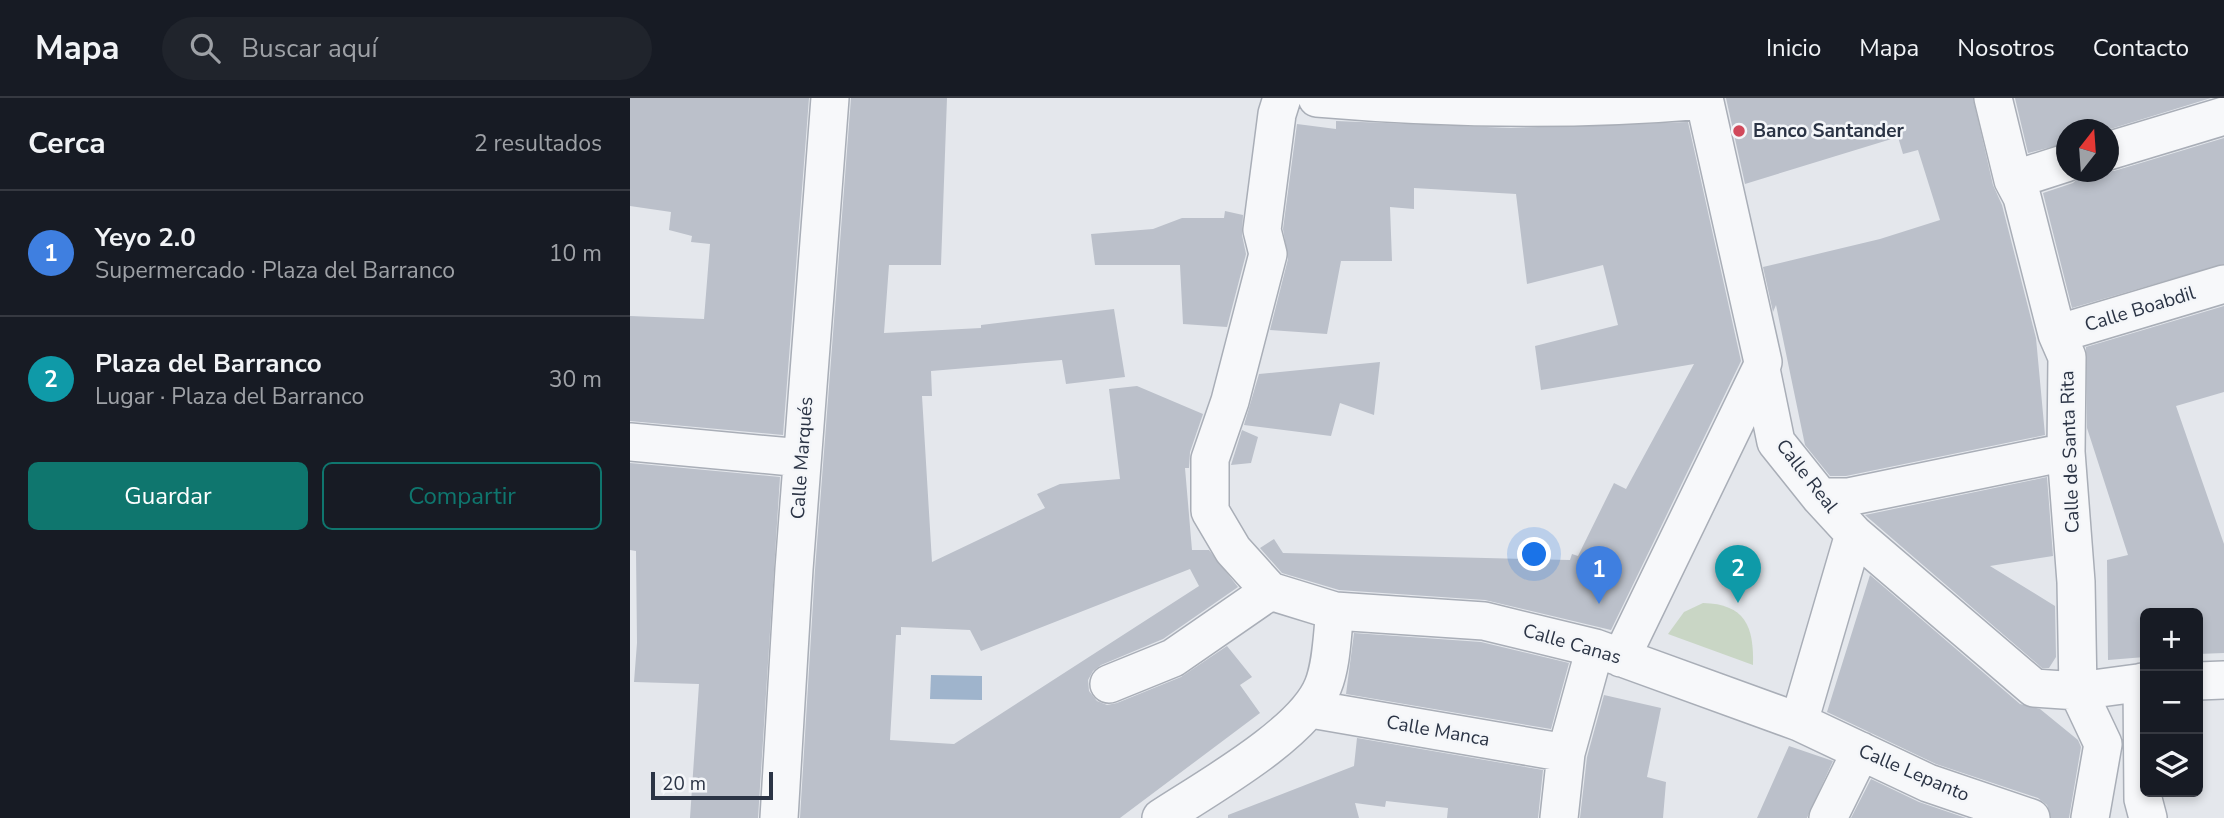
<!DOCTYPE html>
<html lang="es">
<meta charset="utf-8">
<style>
body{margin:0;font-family:"Nunito Sans",sans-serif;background:#20242c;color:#f1f3f6}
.controls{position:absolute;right:21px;bottom:21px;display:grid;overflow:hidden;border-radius:10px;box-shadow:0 4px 10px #0003}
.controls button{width:63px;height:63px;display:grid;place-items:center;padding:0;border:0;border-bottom:2px solid #363941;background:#171b24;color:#f1f3f6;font:35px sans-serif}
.compass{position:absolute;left:1426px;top:21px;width:63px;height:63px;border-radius:50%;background:#171b24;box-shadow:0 4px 10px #0003;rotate:17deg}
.scale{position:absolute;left:21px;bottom:18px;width:122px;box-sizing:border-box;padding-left:7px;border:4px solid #2b3445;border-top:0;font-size:19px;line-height:24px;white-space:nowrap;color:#2b3445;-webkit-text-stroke:5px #f4f6f9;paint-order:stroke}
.you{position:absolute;left:905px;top:457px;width:24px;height:24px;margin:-18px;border:5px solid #fff;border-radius:50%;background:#1a73e8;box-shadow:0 0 0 10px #1a73e833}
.badge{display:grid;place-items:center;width:46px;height:46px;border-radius:50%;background:#0f766e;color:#fff;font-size:23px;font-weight:700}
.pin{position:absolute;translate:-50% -58px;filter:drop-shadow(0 2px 4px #0008)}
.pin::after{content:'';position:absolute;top:37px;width:24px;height:21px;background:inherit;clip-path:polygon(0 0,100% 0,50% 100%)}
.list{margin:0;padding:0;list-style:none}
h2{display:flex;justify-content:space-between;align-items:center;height:91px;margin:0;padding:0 28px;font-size:30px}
h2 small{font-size:23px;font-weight:400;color:#9ea1a6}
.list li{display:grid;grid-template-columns:46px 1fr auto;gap:21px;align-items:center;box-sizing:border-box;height:126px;padding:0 28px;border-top:2px solid #363941}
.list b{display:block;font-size:26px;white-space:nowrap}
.list p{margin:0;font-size:23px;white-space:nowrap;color:#9ea1a6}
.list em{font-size:23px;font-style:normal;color:#9ea1a6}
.actions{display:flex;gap:14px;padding:21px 28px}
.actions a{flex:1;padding:16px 0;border:2px solid #0f766e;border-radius:10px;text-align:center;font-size:24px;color:#0f766e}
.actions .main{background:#0f766e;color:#fff}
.icon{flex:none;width:38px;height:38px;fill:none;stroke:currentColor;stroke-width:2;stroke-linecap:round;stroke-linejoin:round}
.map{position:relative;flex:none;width:1594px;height:720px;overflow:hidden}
header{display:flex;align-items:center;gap:42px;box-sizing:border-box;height:98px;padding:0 35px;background:#171b24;border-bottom:2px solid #363941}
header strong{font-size:33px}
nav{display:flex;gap:38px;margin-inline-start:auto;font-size:24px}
.search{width:490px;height:63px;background:#20242c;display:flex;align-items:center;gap:18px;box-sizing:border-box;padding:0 24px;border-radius:38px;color:#9ea1a6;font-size:26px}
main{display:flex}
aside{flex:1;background:#171b24}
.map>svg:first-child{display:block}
.green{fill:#c9d6c5}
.water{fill:#9fb4cc}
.building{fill:#bbc0ca;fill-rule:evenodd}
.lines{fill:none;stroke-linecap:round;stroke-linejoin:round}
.street-casing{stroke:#a9aeb7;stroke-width:40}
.street{stroke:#f7f8fa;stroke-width:37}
.poi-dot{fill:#d1495b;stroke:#f4f6f9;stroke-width:2.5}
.labels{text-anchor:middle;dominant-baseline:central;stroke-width:5;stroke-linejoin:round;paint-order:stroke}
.poi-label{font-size:19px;font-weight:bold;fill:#2b3445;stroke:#f4f6f9;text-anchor:start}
.street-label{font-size:19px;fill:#2b3445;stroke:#f4f6f9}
</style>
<header>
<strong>Mapa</strong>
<div class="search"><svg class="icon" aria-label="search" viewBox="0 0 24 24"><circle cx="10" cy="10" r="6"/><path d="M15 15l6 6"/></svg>Buscar aquí</div>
<nav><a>Inicio</a><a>Mapa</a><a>Nosotros</a><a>Contacto</a></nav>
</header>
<main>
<aside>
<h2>Cerca<small>2 resultados</small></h2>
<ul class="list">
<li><span class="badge" style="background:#3f7fe0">1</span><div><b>Yeyo 2.0</b><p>Supermercado · Plaza del Barranco</p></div><em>10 m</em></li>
<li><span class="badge" style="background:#0f9aa8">2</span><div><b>Plaza del Barranco</b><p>Lugar · Plaza del Barranco</p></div><em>30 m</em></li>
</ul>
<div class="actions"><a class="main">Guardar</a><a>Compartir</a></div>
</aside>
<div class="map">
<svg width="1594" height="720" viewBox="0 0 1594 720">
<rect width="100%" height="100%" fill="#e4e7ec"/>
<path class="green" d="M1073 505C1115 506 1124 528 1123 567L1038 536 1054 514Z"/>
<path class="water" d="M301 577 352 578V602L300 601Z"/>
<path class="building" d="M0 0H179L153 337 0 323V218L74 221 80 146 61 144 62 138 39 132 41 114 0 108Z
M221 0H317L311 167H259L254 235 351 230V227L484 211 495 279 436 286 432 262 301 273 302 298H292L302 464 415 410 407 396 430 386 490 381 479 291 507 288 573 316 560 354 559 370H555L562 452H579L608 489 533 541 471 567 463 573 458 582 459 593 467 603 477 607 487 605 551 579 597 548 622 579 610 587 630 615 490 720H170L185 472ZM560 471 569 488 324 646 260 642 266 537H271V529L340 532 351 553Z
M1096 0H1343L1363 87 1372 107 1406 240 1415 337 1216 378H1200L1175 347 1146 207 1143 214 1133 169 1250 141 1310 122 1288 52 1273 56 1268 39 1115 86Z
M1385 0H1581L1477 32H1437V45L1398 55Z
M706 23 881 30 1058 24 1111 263 981 532 855 502 709 492 652 475 630 450 644 441 653 455 940 462 942 456 948 458 984 385 996 391 1064 266 911 292 905 248 988 227 973 167 897 186 886 96 784 90V111L760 109 762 163H711L697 236 640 232 658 161 653 131 667 26 706 31Z
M1594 40V166L1442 210 1413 95 1443 85 1455 74 1484 73Z
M595 113 613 117 612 137 616 156 597 229 553 226 550 167H465L461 136 523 131 552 120H594Z
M1594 208V294L1546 308 1594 446V555L1568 556V515H1515V559L1478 562 1477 462 1498 457 1457 330 1456 249Z
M750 264 744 317 710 305 701 338 614 327 629 276Z
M612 332 628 339 621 365 601 367Z
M0 365 150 379 128 720H60L69 586 4 584 7 545 6 453 0 452Z
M1417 379 1423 458 1360 468 1425 508 1426 559 1419 570H1412L1235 417Z
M1240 477 1390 606 1410 611 1448 642 1451 649 1439 720H1421L1417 707 1408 700 1306 666 1197 614Z
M724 535 851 544 939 565 921 631 716 596Z
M974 597 1031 610 1017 679 1036 684 1033 720H950L957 659Z
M727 640 913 672 908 720H817L818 710 756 703 755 709 725 705 729 720H598V717L724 668Z
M1159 648 1203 663 1177 720H1127Z
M1241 681 1289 704 1336 720H1221Z"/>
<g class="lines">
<defs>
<path id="street" d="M652 0 647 16 632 132 638 156 600 303 580 361V413L603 452 640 493 705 513 854 523 965 550 1169 624 1298 685 1401 720
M687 0C816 11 946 13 1074 2
M1074 0 1133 264 1131 271 1146 344 1190 399 1224 436 1404 590 1448 593 1515 584
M1363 0 1383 82 1392 99 1427 236 1437 259 1436 354 1446 484 1448 593 1473 646 1460 720
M1478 53 1594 18
M1383 82 1436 65
M1427 236 1594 186
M0 344 172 360
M1190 399H1218L1436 354
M991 560 1131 271
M1568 583 1594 582
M1512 584 1513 701 1518 720
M479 586 543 560 640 493
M681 611 936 655
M1169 624 1224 436
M149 720 164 471 200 0
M531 720C575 691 674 636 693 588 702 566 702 536 705 513
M929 720 936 655 965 550
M1198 720 1231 653"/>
</defs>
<use href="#street" class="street-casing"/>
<use href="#street" class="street"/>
</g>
<circle class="poi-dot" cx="1109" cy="33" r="7"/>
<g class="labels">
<g class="poi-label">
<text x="1123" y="33">Banco Santander</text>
</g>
<g class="street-label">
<text transform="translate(1510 211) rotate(-17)">Calle Boabdil</text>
<text transform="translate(1440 354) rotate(-92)">Calle de Santa Rita</text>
<text transform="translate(172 360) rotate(-86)">Calle Marqués</text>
<text transform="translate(1177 378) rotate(52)">Calle Real</text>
<text transform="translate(942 546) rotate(16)">Calle Canas</text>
<text transform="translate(808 633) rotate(10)">Calle Manca</text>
<text transform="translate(1284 675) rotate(23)">Calle Lepanto</text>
</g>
</g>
</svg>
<div class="controls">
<button>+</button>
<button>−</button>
<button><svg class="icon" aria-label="layers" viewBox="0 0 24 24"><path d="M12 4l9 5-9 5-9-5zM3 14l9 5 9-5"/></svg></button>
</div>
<svg class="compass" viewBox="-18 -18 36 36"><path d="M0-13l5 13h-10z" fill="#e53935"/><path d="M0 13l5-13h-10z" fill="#9ea1a6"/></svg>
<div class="scale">20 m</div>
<div class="you"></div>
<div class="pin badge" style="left:969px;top:506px;background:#3f7fe0">1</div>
<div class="pin badge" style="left:1108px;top:505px;background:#0f9aa8">2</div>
</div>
</main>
